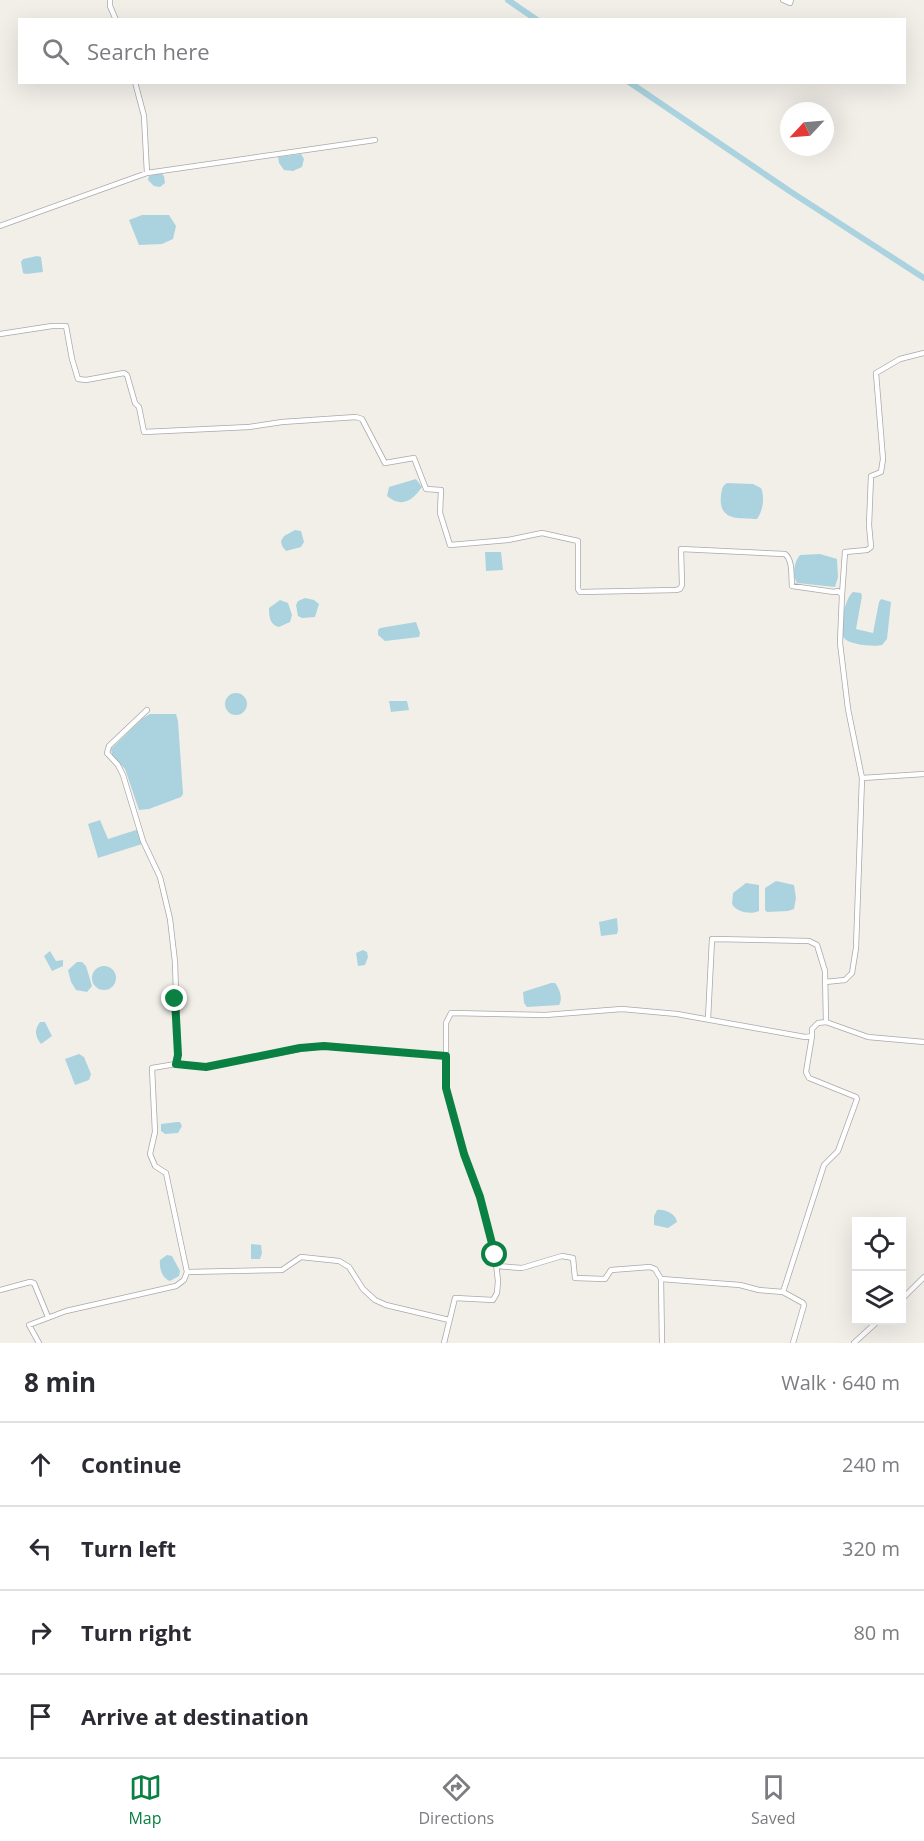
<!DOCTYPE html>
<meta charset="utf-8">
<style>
body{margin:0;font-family:"Open Sans",sans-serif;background:#f2f2f3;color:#2b2b33}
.controls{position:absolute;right:18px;bottom:18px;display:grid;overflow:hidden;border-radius:0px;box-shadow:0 6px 24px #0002}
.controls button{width:54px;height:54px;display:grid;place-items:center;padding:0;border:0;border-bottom:2px solid #e1e1e2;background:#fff;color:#2b2b33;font:30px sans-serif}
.compass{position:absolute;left:780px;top:102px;width:54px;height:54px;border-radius:50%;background:#fff;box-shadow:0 6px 24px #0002;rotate:244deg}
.stop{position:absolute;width:18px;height:18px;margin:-14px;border:4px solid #0b8043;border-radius:50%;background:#fff}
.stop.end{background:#0b8043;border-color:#fff;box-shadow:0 2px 6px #0008}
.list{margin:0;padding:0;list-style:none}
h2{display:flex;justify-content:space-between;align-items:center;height:78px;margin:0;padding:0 24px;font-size:26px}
h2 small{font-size:20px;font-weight:400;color:#7c7c81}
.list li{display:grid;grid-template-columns:39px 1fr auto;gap:18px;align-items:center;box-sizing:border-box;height:84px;padding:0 24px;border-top:2px solid #e1e1e2}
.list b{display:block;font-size:22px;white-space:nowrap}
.list em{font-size:20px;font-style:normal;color:#7c7c81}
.icon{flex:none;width:33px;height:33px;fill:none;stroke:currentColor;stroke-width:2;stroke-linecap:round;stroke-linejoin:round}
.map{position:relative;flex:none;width:924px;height:1343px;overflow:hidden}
.search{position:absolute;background:#fff;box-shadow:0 6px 24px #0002;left:18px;right:18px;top:18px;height:66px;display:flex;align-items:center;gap:15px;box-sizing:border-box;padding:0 21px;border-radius:0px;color:#7c7c81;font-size:22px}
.sheet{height:414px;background:#fff}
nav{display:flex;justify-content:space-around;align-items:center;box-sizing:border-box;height:84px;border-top:2px solid #e1e1e2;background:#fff;font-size:16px;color:#7c7c81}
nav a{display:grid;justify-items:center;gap:3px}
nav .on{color:#0b8043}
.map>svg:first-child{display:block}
.water{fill:#aad3df}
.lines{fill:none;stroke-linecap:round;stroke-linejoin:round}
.canal{stroke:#aad3df;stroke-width:6}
.minor-casing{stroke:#a9a9a9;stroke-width:6}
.minor{stroke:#fff;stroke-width:4.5}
.route{stroke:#0b8043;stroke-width:8}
</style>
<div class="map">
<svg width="924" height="1343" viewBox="0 0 924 1343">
<rect width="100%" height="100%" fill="#f2efe9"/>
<path class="water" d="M301 154 304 159 302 167 293 171 284 170 279 163 278 157Z
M161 173 164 176 165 183 160 187 154 186 148 180 149 176Z
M142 215H169L176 226 173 239 162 244 139 245 129 220Z
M37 256 41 257 43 272 26 274 23 273 21 262 23 259Z
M416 479 422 487C412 501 402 508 387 496L389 487Z
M727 483 753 484 761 488C765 497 763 511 757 519 738 518 718 521 721 495 722 489 722 486 727 483Z
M295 530 301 531 304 542 301 547 286 551 282 546 281 541 284 536Z
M485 552H501L503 570 486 571Z
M820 554 837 559 838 577 835 587 797 583C792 575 794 562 800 555Z
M853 592 861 593 862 596 856 629 873 633 879 602 881 599 891 602 887 639 882 645C875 647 849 645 844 638 838 629 845 598 853 592Z
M305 598 314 600 319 604 315 617 302 618 298 616 296 605 298 601Z
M280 600 288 603 292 615 290 622 279 627C270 625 269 617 269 608Z
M416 622 420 633 419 637 385 641 378 635V630L380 628Z
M225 704a11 11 0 1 1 22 0a11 11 0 1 1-22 0Z
M389 701H407L409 710 391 712Z
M150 714H176L178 721 183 794 181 797 149 809 139 810 125 769 112 755 111 749 143 718Z
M100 820 108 839 136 830H138L142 844 98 858 88 824Z
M776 881 794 885 796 898 794 909 788 911 767 912 765 910V888Z
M746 883 759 885V911C751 915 736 912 732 904L733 893Z
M617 918 618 930 617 934 601 936 599 922Z
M363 950 367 952 368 957 365 965 358 966 356 953Z
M50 951 56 961 63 960V966L52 971 44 956Z
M77 962H82L86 966 92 986 87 992 76 990 71 982 68 970Z
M92 978a12 12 0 1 1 24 0a12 12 0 1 1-24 0Z
M551 983H555C560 989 563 999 559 1005L527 1007 524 1003 523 992Z
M40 1022H45L52 1036 41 1044C35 1036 34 1030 40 1022Z
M79 1054 84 1057 91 1074 89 1080 75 1085 65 1059Z
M177 1122H180L182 1126 178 1133 165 1134 161 1131V1124Z
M657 1210C665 1209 676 1214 677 1222L668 1228 654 1225V1216Z
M251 1244 261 1245 262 1253 260 1259H251Z
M167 1255 172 1256 180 1271 179 1276 170 1281C162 1278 159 1268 160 1260Z"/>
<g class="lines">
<path class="canal" d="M508 0 537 20
M629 82 791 192 924 278"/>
<defs>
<path id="minor" d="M110 0V6L116 20
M783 0 790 3 791 0
M135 82 144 116 147 173
M0 226 147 173 375 140
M0 334 52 326H66L72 359 78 379 86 380 124 373 127 375 135 403 139 407 144 432 249 427 282 422 356 417 362 419 385 463 414 458 426 489 441 490 440 513 450 545 508 540 542 533 578 541V589L580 592 676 590 680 589 682 585 681 549 785 554C793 560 791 576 792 586L834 592 838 591 842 595 840 643 848 709 862 778 924 774
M842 595 845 552 867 550 871 547 869 525 871 476 881 472 883 459 876 373 900 359 924 353
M147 710 109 746 107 753 118 765 123 775 143 841 160 877 170 919 175 962 178 1055 176 1064 152 1068 155 1132 150 1154 155 1166 166 1173 187 1272 282 1270 301 1257 339 1261 349 1267 363 1289 375 1300 386 1305 449 1320
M825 982 845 980 852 973 856 948 862 778
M708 1019 712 939 809 941 817 945 825 971 826 1022
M176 1064 206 1067 300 1049 324 1046 446 1056
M496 1266 522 1268 562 1256 573 1258 575 1278 605 1279 611 1270 650 1267 655 1269 661 1279 740 1285 759 1290 783 1292
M661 1279 662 1343
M0 1290 30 1282 34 1283 48 1317
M902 1299 924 1277
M39 1343 29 1325 66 1311 176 1286 184 1280 187 1272
M444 1343 455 1298 493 1300 497 1293 498 1281 495 1255 480 1197 464 1154 446 1088V1023L451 1013 545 1015 622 1009 677 1014 805 1037 812 1036V1029L818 1023 826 1022 868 1037 924 1042
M793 1343 804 1305 803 1303 783 1292 824 1165 838 1151 857 1099 856 1097 809 1078 806 1072 812 1036
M854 1343 879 1320"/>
</defs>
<use href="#minor" class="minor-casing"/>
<use href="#minor" class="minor"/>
</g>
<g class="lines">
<path class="route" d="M175 999 178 1055 176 1064 206 1067 300 1048 324 1046 446 1056V1088L464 1154 480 1197 495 1255"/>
</g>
</svg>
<div class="controls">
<button><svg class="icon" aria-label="locate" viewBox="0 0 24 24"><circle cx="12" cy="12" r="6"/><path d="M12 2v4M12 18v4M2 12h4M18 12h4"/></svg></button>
<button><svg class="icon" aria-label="layers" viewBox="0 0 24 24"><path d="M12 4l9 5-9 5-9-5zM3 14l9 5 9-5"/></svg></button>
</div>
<svg class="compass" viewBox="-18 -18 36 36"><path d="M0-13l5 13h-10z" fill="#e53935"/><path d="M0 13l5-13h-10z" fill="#7c7c81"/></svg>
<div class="stop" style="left:495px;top:1255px"></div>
<div class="stop end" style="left:175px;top:999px"></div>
<div class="search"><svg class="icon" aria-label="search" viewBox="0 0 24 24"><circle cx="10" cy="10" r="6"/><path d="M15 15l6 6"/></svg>Search here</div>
</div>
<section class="sheet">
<h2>8 min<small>Walk · 640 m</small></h2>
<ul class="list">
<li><svg class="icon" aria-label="ahead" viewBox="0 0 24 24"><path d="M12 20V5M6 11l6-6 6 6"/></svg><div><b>Continue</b></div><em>240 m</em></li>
<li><svg class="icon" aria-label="left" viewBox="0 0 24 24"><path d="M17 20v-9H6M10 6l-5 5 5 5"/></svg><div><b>Turn left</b></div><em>320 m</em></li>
<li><svg class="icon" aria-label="right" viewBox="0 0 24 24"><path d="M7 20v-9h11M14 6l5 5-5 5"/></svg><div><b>Turn right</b></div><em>80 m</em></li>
<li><svg class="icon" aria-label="arrive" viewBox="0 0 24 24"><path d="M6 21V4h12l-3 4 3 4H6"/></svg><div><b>Arrive at destination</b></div></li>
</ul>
</section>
<nav>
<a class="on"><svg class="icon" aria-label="map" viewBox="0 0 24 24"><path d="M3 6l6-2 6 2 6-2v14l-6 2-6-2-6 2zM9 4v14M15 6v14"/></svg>Map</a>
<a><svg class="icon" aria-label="directions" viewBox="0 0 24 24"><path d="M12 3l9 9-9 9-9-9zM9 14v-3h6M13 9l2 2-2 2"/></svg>Directions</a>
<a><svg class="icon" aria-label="saved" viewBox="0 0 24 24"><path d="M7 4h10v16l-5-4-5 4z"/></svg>Saved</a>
</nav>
